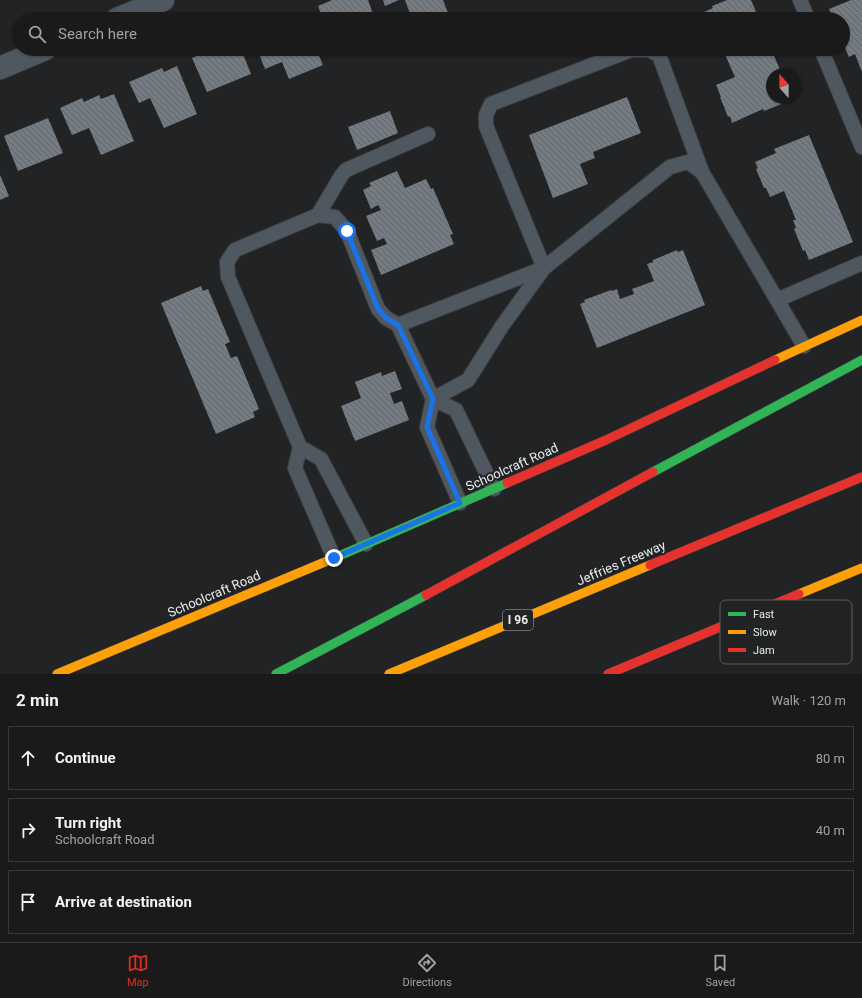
<!DOCTYPE html>
<meta charset="utf-8">
<style>
body{margin:0;font-family:Roboto,sans-serif;background:#232324;color:#f1f3f6}
.compass{position:absolute;left:766px;top:68px;width:36px;height:36px;border-radius:50%;background:#1a1a1b;box-shadow:0 1px 3px #0004;rotate:339deg}
.stop{position:absolute;width:12px;height:12px;margin:-9px;border:3px solid #1a73e8;border-radius:50%;background:#fff}
.stop.end{background:#1a73e8;border-color:#fff;box-shadow:0 1px 4px #0008}
.list{margin:0;padding:0;list-style:none}
h2{display:flex;justify-content:space-between;align-items:center;height:52px;margin:0;padding:0 16px;font-size:17px}
h2 small{font-size:13px;font-weight:400;color:#9fa1a3}
.list li{display:grid;grid-template-columns:26px 1fr auto;gap:12px;align-items:center;box-sizing:border-box;height:64px;margin:0 8px 8px;padding:0 8px;border:1px solid #38383a;border-radius:0px}
.list b{display:block;font-size:15px;white-space:nowrap}
.list p{margin:0;font-size:13px;white-space:nowrap;color:#9fa1a3}
.list em{font-size:13px;font-style:normal;color:#9fa1a3}
.icon{flex:none;width:22px;height:22px;fill:none;stroke:currentColor;stroke-width:2;stroke-linecap:round;stroke-linejoin:round}
.map{position:relative;flex:none;width:862px;height:674px;overflow:hidden}
.search{position:absolute;background:#1a1a1b;box-shadow:0 1px 3px #0004;left:12px;right:12px;top:12px;height:44px;display:flex;align-items:center;gap:10px;box-sizing:border-box;padding:0 14px;border-radius:22px;color:#9fa1a3;font-size:15px}
.sheet{height:268px;background:#1a1a1b}
nav{display:flex;justify-content:space-around;align-items:center;box-sizing:border-box;height:56px;border-top:1px solid #38383a;background:#1a1a1b;font-size:11px;color:#9fa1a3}
nav a{display:grid;justify-items:center;gap:2px}
nav .on{color:#d93025}
.map>svg:first-child{display:block}
.building{fill:url(#building-back-hatch)}
.lines{fill:none;stroke-linecap:round;stroke-linejoin:round}
.lane-casing{stroke:#3e3f40;stroke-width:16}
.street-casing{stroke:#3e3f40;stroke-width:24}
.fast-casing{stroke:#3e3f40;stroke-width:10}
.slow-casing{stroke:#3e3f40;stroke-width:10}
.jam-casing{stroke:#3e3f40;stroke-width:10}
.lane{stroke:#4f5860;stroke-width:14}
.street{stroke:#4f5860;stroke-width:22}
.fast{stroke:#30b455;stroke-width:9}
.slow{stroke:#ff9f0a;stroke-width:9}
.jam{stroke:#e5322d;stroke-width:9}
.route{stroke:#1a73e8;stroke-width:5}
.labels{text-anchor:middle;dominant-baseline:central;stroke-width:4;stroke-linejoin:round;paint-order:stroke}
.shield{fill:#212325;stroke:#adafb0;stroke-width:1}
.shield-label{font-size:12px;font-weight:bold;fill:#e9ebec}
.street-label{font-size:13px;fill:#e9ebec;stroke:#212325}
.key{fill:#212325;stroke:#5d5f61;stroke-width:1}
.key-label{font-size:11px;fill:#e9ebec}
</style>
<div class="map">
<svg width="862" height="674" viewBox="0 0 862 674">
<defs>
<pattern id="building-back-hatch" width="6" height="6" patternUnits="userSpaceOnUse"><rect width="6" height="6" fill="#747c83"/><path d="M-1 5l2 2M0 0l6 6M5-1l2 2" fill="none" stroke="#62666b"/></pattern>
</defs>
<rect width="100%" height="100%" fill="#222324"/>
<path class="building" d="M332 0H368L375 19H323L318 6Z
M383 0H399L385 6Z
M405 0H443L448 13 434 19H412Z
M727 0H751L759 19H707L704 12 713 8 712 6Z
M851 0H862V72L855 54 849 57 843 43V19H833L829 9Z
M213 49H241L251 74 207 92 192 58Z
M257 49H316L323 65 289 79 282 62 265 69Z
M719 49H771L782 74H772V98H791L784 101V103L764 111 763 109 732 123 730 116 728 117 720 97H721L716 85 735 77 723 50 720 51Z
M177 66 197 114 164 128 150 98 139 103 129 82 162 68 164 72Z
M114 94 134 141 101 155 89 128 72 135 60 108 82 98 84 102 99 95 101 99Z
M627 97 641 133 593 152 595 158 580 164 588 184 553 198 529 135Z
M390 111 398 133 357 150 348 127Z
M48 118 63 153 18 171 4 136Z
M809 135 853 242 809 260 805 250 803 251 794 229 796 228 793 220H796L784 191 770 197 766 188H764L756 169 758 168 755 162 776 153 774 149Z
M397 171 405 188 426 179 431 189 433 188 453 234 450 235 454 244 381 275 371 250 387 244 384 238 377 241 366 216 381 210 378 205 371 209 363 190 371 186 369 183Z
M0 175 9 196 0 200Z
M677 250 678 252 683 250 705 305 597 348 580 304 585 302 584 300 611 290 612 291 617 289 620 299 634 294 632 289 654 281 647 264 653 262V260Z
M201 286 203 291 208 289 230 342 225 344 231 358 237 356 259 409 253 412 255 417 216 434 161 303Z
M395 371 402 389 390 393 394 404 402 401 409 420 355 441 341 406 361 398 355 382 381 372 382 376Z"/>
<g class="lines">
<defs>
<path id="lane" d="M800 0 808 19
M821 49 862 147
M318 215 341 176 346 170 428 134
M777 300 862 263
M398 325 544 268 486 126V115L491 104 631 50H648L659 55 702 172
M300 447 228 277 227 262 235 250 318 215 335 217 347 231 378 309 386 318 398 325 433 399 468 380 502 326 544 268 670 167 688 162 702 172 804 346
M460 503 427 427 433 399 456 410 494 489
M334 558 295 468 300 447 321 459 366 544"/>
<path id="street" d="M117 19 163 0
M0 68 45 49"/>
<path id="fast" d="M653 472 862 360
M339 556 507 483
M276 674 426 595"/>
<path id="slow" d="M775 360 862 320
M799 594 862 568
M57 674 339 556
M389 674 650 565"/>
<path id="jam" d="M507 483 606 440 775 360
M650 565 862 477
M426 595 653 472
M608 674 799 594"/>
</defs>
<use href="#lane" class="lane-casing"/>
<use href="#street" class="street-casing"/>
<use href="#fast" class="fast-casing"/>
<use href="#slow" class="slow-casing"/>
<use href="#jam" class="jam-casing"/>
<use href="#lane" class="lane"/>
<use href="#street" class="street"/>
<use href="#fast" class="fast"/>
<use href="#slow" class="slow"/>
<use href="#jam" class="jam"/>
</g>
<g class="lines">
<path class="route" d="M334 558 460 503 427 427 433 399 398 325 386 318 378 309 347 231"/>
</g>
<g class="labels">
<rect class="shield" x="503" y="610" width="30" height="20" rx="3"/>
<g class="shield-label">
<text x="518" y="620">I 96</text>
</g>
<g class="street-label">
<text transform="translate(512 467) rotate(-24)">Schoolcraft Road</text>
<text transform="translate(621 563) rotate(-23)">Jeffries Freeway</text>
<text transform="translate(214 594) rotate(-23)">Schoolcraft Road</text>
</g>
</g>
<rect x="720" y="600" width="132" height="64" rx="6" class="key"/>
<rect x="728" y="612" width="18" height="4" fill="#30b455"/>
<rect x="728" y="630" width="18" height="4" fill="#ff9f0a"/>
<rect x="728" y="648" width="18" height="4" fill="#e5322d"/>
<g class="key-label">
<text x="753" y="618">Fast</text>
<text x="753" y="636">Slow</text>
<text x="753" y="654">Jam</text>
</g>
</svg>
<svg class="compass" viewBox="-18 -18 36 36"><path d="M0-13l5 13h-10z" fill="#e53935"/><path d="M0 13l5-13h-10z" fill="#9fa1a3"/></svg>
<div class="stop" style="left:347px;top:231px"></div>
<div class="stop end" style="left:334px;top:558px"></div>
<div class="search"><svg class="icon" aria-label="search" viewBox="0 0 24 24"><circle cx="10" cy="10" r="6"/><path d="M15 15l6 6"/></svg>Search here</div>
</div>
<section class="sheet">
<h2>2 min<small>Walk · 120 m</small></h2>
<ul class="list">
<li><svg class="icon" aria-label="ahead" viewBox="0 0 24 24"><path d="M12 20V5M6 11l6-6 6 6"/></svg><div><b>Continue</b></div><em>80 m</em></li>
<li><svg class="icon" aria-label="right" viewBox="0 0 24 24"><path d="M7 20v-9h11M14 6l5 5-5 5"/></svg><div><b>Turn right</b><p>Schoolcraft Road</p></div><em>40 m</em></li>
<li><svg class="icon" aria-label="arrive" viewBox="0 0 24 24"><path d="M6 21V4h12l-3 4 3 4H6"/></svg><div><b>Arrive at destination</b></div></li>
</ul>
</section>
<nav>
<a class="on"><svg class="icon" aria-label="map" viewBox="0 0 24 24"><path d="M3 6l6-2 6 2 6-2v14l-6 2-6-2-6 2zM9 4v14M15 6v14"/></svg>Map</a>
<a><svg class="icon" aria-label="directions" viewBox="0 0 24 24"><path d="M12 3l9 9-9 9-9-9zM9 14v-3h6M13 9l2 2-2 2"/></svg>Directions</a>
<a><svg class="icon" aria-label="saved" viewBox="0 0 24 24"><path d="M7 4h10v16l-5-4-5 4z"/></svg>Saved</a>
</nav>
